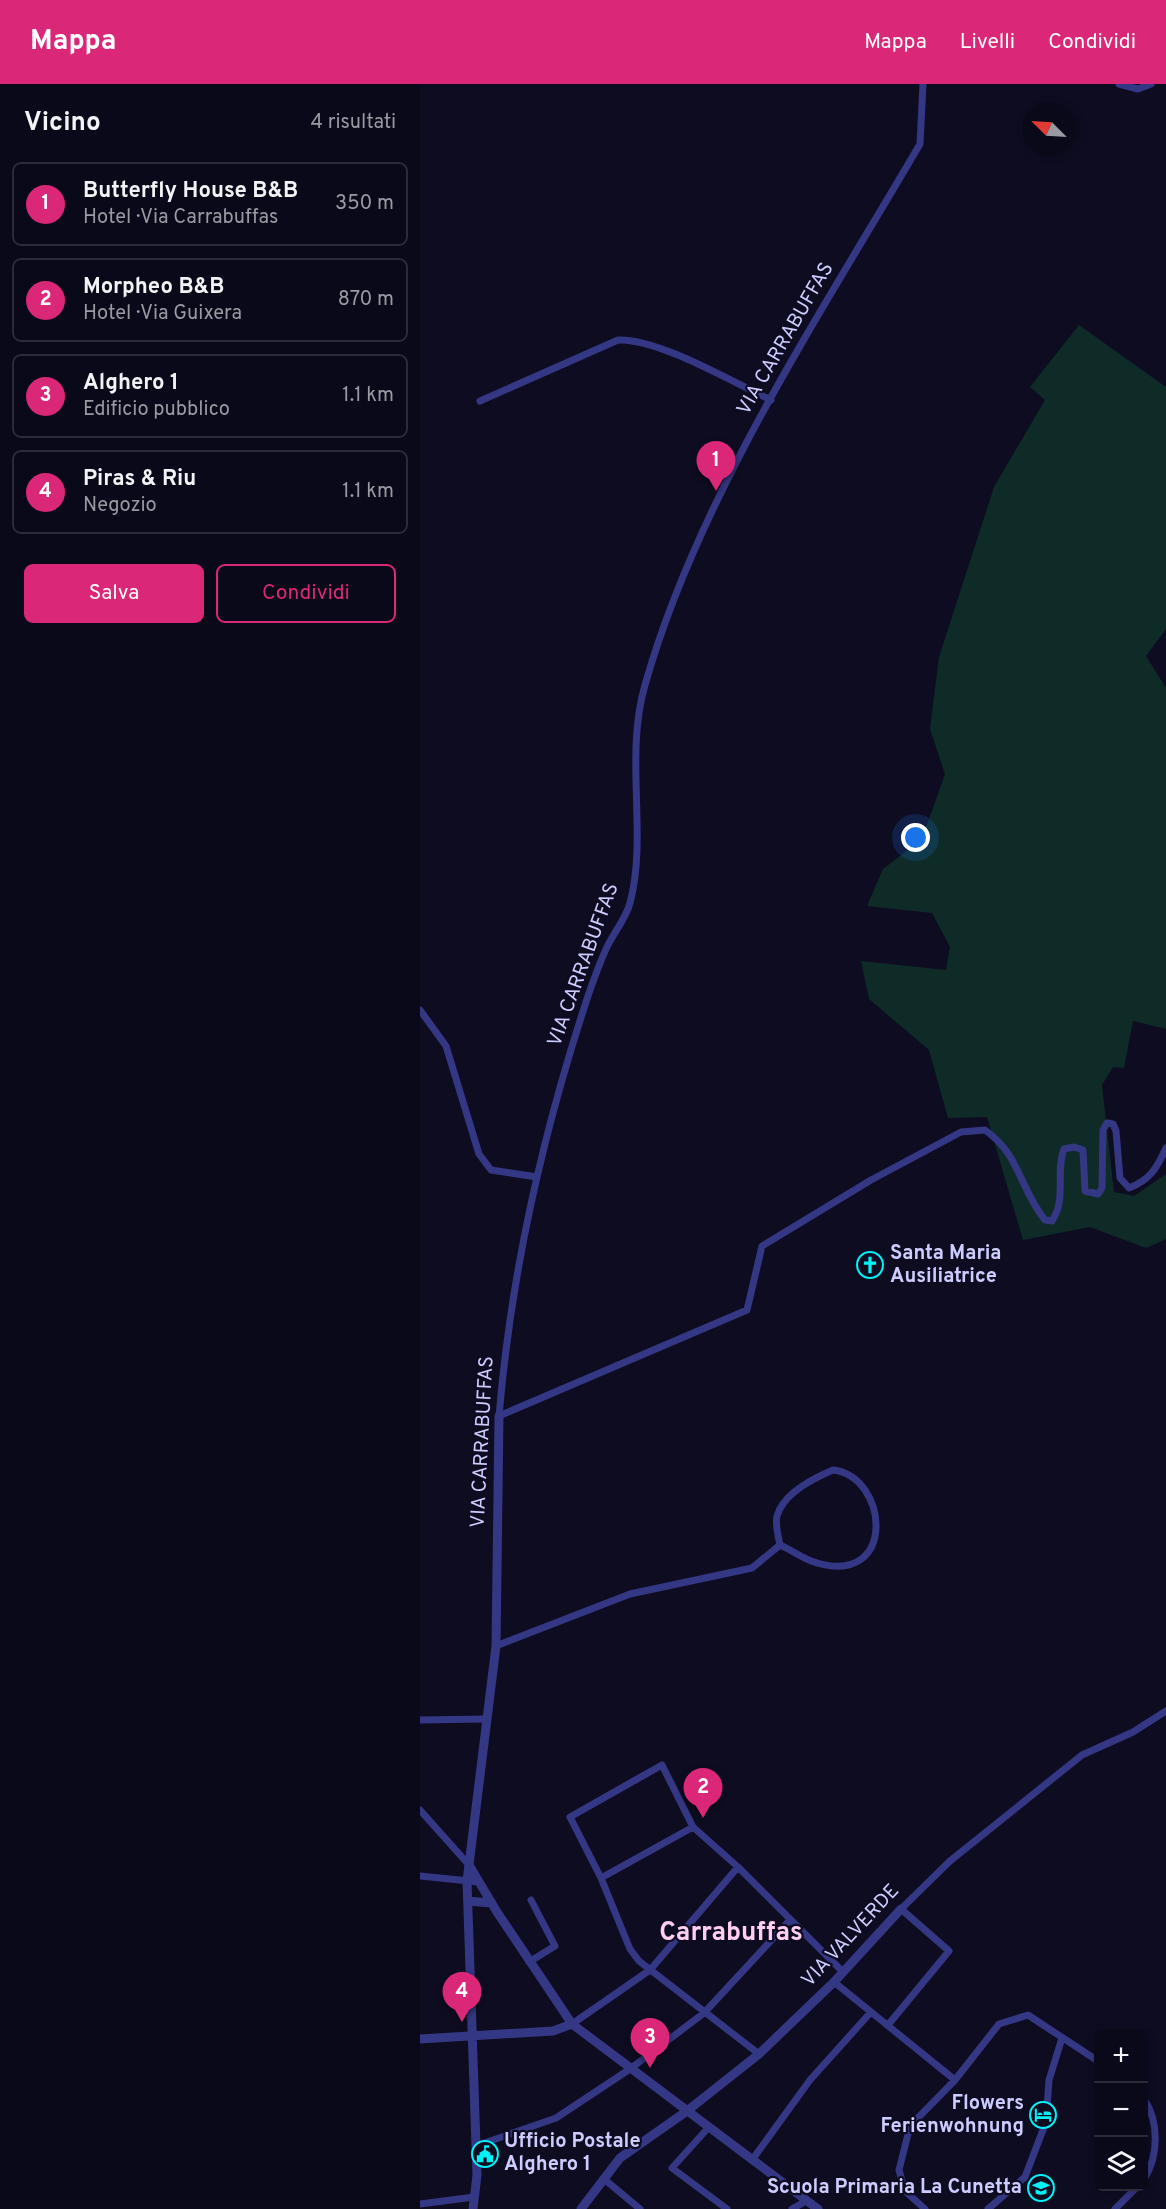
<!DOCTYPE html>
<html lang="it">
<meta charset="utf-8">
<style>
body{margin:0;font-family:Overpass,sans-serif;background:#181726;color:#f1f3f6}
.controls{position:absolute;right:18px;bottom:18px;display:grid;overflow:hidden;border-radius:9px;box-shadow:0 3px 9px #0003}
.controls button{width:54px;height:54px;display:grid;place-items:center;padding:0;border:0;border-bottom:2px solid #2a2a38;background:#0a0919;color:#f1f3f6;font:30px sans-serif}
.compass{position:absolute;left:602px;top:18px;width:54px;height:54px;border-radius:50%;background:#0a0919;box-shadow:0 3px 9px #0003;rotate:294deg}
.you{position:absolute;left:496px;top:754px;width:21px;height:21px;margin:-15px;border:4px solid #fff;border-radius:50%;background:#1a73e8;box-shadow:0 0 0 9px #1a73e833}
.badge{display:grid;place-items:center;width:39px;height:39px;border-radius:50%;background:#db2777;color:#fff;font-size:20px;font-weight:700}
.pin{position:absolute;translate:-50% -50px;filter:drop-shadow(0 2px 3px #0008)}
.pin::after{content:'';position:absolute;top:32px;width:21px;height:18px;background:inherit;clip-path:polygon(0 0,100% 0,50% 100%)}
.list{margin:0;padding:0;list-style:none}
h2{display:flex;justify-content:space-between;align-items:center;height:78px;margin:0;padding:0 24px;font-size:26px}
h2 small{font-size:20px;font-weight:400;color:#999aa2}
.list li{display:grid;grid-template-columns:39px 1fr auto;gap:18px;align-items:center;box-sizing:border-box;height:84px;margin:0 12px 12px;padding:0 12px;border:2px solid #2a2a38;border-radius:9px}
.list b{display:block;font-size:22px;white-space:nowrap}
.list p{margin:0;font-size:20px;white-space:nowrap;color:#999aa2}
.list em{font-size:20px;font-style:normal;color:#999aa2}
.actions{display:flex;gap:12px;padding:18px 24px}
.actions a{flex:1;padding:14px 0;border:2px solid #db2777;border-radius:9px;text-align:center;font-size:21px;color:#db2777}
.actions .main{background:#db2777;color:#fff}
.icon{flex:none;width:33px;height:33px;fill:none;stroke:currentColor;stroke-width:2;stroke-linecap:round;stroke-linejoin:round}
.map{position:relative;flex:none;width:746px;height:2125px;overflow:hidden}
header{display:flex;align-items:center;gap:36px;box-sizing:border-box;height:84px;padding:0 30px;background:#db2777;color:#fff}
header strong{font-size:28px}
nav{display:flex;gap:33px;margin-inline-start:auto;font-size:21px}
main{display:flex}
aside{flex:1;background:#0a0919}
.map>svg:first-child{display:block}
.green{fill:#0e2b28}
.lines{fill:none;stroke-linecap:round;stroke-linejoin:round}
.minor{stroke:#343783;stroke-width:7}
.tertiary{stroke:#343783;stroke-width:9}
.labels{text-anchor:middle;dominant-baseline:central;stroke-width:4.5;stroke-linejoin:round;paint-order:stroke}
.street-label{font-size:20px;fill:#cdccff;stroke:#0e0c21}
.poi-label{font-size:20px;font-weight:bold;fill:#cdccff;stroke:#0e0c21;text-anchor:start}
.district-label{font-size:26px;font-weight:bold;fill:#ffcef1;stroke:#0e0c21}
</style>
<header>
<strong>Mappa</strong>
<nav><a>Mappa</a><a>Livelli</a><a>Condividi</a></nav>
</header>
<main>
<aside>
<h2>Vicino<small>4 risultati</small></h2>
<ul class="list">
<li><span class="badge">1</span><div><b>Butterfly House B&amp;B</b><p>Hotel · Via Carrabuffas</p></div><em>350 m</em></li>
<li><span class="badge">2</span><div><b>Morpheo B&amp;B</b><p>Hotel · Via Guixera</p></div><em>870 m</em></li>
<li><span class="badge">3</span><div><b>Alghero 1</b><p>Edificio pubblico</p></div><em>1.1 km</em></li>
<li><span class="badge">4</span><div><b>Piras &amp; Riu</b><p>Negozio</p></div><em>1.1 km</em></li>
</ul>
<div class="actions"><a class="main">Salva</a><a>Condividi</a></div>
</aside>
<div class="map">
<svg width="746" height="2125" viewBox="0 0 746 2125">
<rect width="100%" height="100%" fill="#0e0c21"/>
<path class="green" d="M659 241 746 303V545L726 572 746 604V945L713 937 704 984 693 983 682 1001 694 1108 714 1112 746 1090V1155L726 1164 670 1143 603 1156 567 1033 528 1034 509 966 449 915 441 877 526 886 530 863 512 829 447 822 463 785 502 755 525 690 510 645 519 573 574 403 625 316 610 303Z"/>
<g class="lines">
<path class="minor" d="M503 0 500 60C402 228 278 413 225 601 204 673 228 751 210 819 206 834 195 847 188 861 180 877 174 895 168 912 123 1048 91 1189 79 1332L327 1226 342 1162 451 1096 541 1048 565 1046C601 1072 599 1104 625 1136L632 1137C647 1115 635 1088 644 1065L654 1063 663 1066 665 1107 678 1110 682 1104 683 1046 687 1039 693 1040 696 1047 700 1094 709 1104C730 1096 737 1084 746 1064
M699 0 718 5 731 0
M60 317 198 256C238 254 312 298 351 316
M0 926 26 962 59 1070 71 1086 117 1093
M413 1386C468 1392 478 1502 397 1479 384 1476 372 1466 360 1461 358 1452 355 1440 357 1432 363 1410 394 1394 413 1386Z
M76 1562 210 1510 332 1484 360 1461
M0 1636 67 1635
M0 1726 49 1781
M0 1792 59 1798
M181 1794 273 1743
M109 1878 135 1862 111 1816
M414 1898 535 1996
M152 1940 230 1886 318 1783
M468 1941 529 1867 481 1825 530 1777 662 1671 713 1648 746 1627
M339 1970 219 1877 210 1865 181 1794 150 1733 242 1681 273 1743 318 1783 423 1888
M724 2015C739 2037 739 2072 724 2095
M288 2044 252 2084 307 2125
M56 2062 136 2034 210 1985 284 1929 370 1836
M332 2076 390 1996 451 1928
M184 2095 220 2125
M0 2120 54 2113
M372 2125 386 2117
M505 2125 485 2107 479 2086 490 2042 535 1996 579 1940 608 1931 678 1977
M568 2125 605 2093 626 2038 629 1996 642 1954
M695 2125 718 2102"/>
<path class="tertiary" d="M49 1781 77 1828 152 1940 398 2125
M48 1817 71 1819
M0 1955 133 1947 152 1940
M53 2125 57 2091 47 1797 76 1562 79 1332
M161 2125 200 2074 267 2027 339 1970 414 1898 481 1825"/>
</g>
<defs>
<symbol id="church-ring" viewBox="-11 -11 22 22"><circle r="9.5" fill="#0e0c21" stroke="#00f2f7" stroke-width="1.5"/><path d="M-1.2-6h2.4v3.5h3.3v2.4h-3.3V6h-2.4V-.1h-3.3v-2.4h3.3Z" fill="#00f2f7"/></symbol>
<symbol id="hotel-ring" viewBox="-11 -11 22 22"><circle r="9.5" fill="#0e0c21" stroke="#00f2f7" stroke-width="1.5"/><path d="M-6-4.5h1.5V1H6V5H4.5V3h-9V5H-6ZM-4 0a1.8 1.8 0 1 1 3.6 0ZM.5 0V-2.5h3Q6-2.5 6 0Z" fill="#00f2f7"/></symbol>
<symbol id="civic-ring" viewBox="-11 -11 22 22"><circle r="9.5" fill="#0e0c21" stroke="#00f2f7" stroke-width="1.5"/><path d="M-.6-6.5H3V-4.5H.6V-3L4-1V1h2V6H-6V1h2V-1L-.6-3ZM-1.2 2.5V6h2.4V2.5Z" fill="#00f2f7"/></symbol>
<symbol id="school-ring" viewBox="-11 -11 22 22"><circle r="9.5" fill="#0e0c21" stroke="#00f2f7" stroke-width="1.5"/><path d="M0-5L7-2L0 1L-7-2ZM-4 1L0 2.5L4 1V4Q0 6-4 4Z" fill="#00f2f7"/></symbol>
</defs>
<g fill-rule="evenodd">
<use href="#church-ring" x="435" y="1166" width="30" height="30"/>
<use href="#hotel-ring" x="608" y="2016" width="30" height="30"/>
<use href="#civic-ring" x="50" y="2055" width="30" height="30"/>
<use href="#school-ring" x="606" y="2089" width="30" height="30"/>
</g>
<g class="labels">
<g class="street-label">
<text transform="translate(366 255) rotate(-60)">VIA CARRABUFFAS</text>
<text transform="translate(164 881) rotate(-70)">VIA CARRABUFFAS</text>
<text transform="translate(63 1358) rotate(-87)">VIA CARRABUFFAS</text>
<text transform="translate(431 1852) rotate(-47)">VIA VALVERDE</text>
</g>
<g class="poi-label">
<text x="470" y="1170">Santa Maria<tspan x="470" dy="23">Ausiliatrice</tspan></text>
<text x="604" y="2020" text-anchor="end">Flowers<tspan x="604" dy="23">Ferienwohnung</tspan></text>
<text x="84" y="2058">Ufficio Postale<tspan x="84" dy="23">Alghero 1</tspan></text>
<text x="602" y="2104" text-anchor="end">Scuola Primaria La Cunetta</text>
</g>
<g class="district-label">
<text x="311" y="1849">Carrabuffas</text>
</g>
</g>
</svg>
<div class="controls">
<button>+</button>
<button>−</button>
<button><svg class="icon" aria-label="layers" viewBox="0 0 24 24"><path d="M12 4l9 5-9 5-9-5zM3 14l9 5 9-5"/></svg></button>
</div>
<svg class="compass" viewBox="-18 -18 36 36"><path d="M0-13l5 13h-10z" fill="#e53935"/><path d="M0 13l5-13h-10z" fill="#999aa2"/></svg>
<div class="you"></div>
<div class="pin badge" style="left:296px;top:407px">1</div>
<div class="pin badge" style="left:283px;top:1734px">2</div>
<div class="pin badge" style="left:230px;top:1984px">3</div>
<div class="pin badge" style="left:42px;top:1938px">4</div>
</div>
</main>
